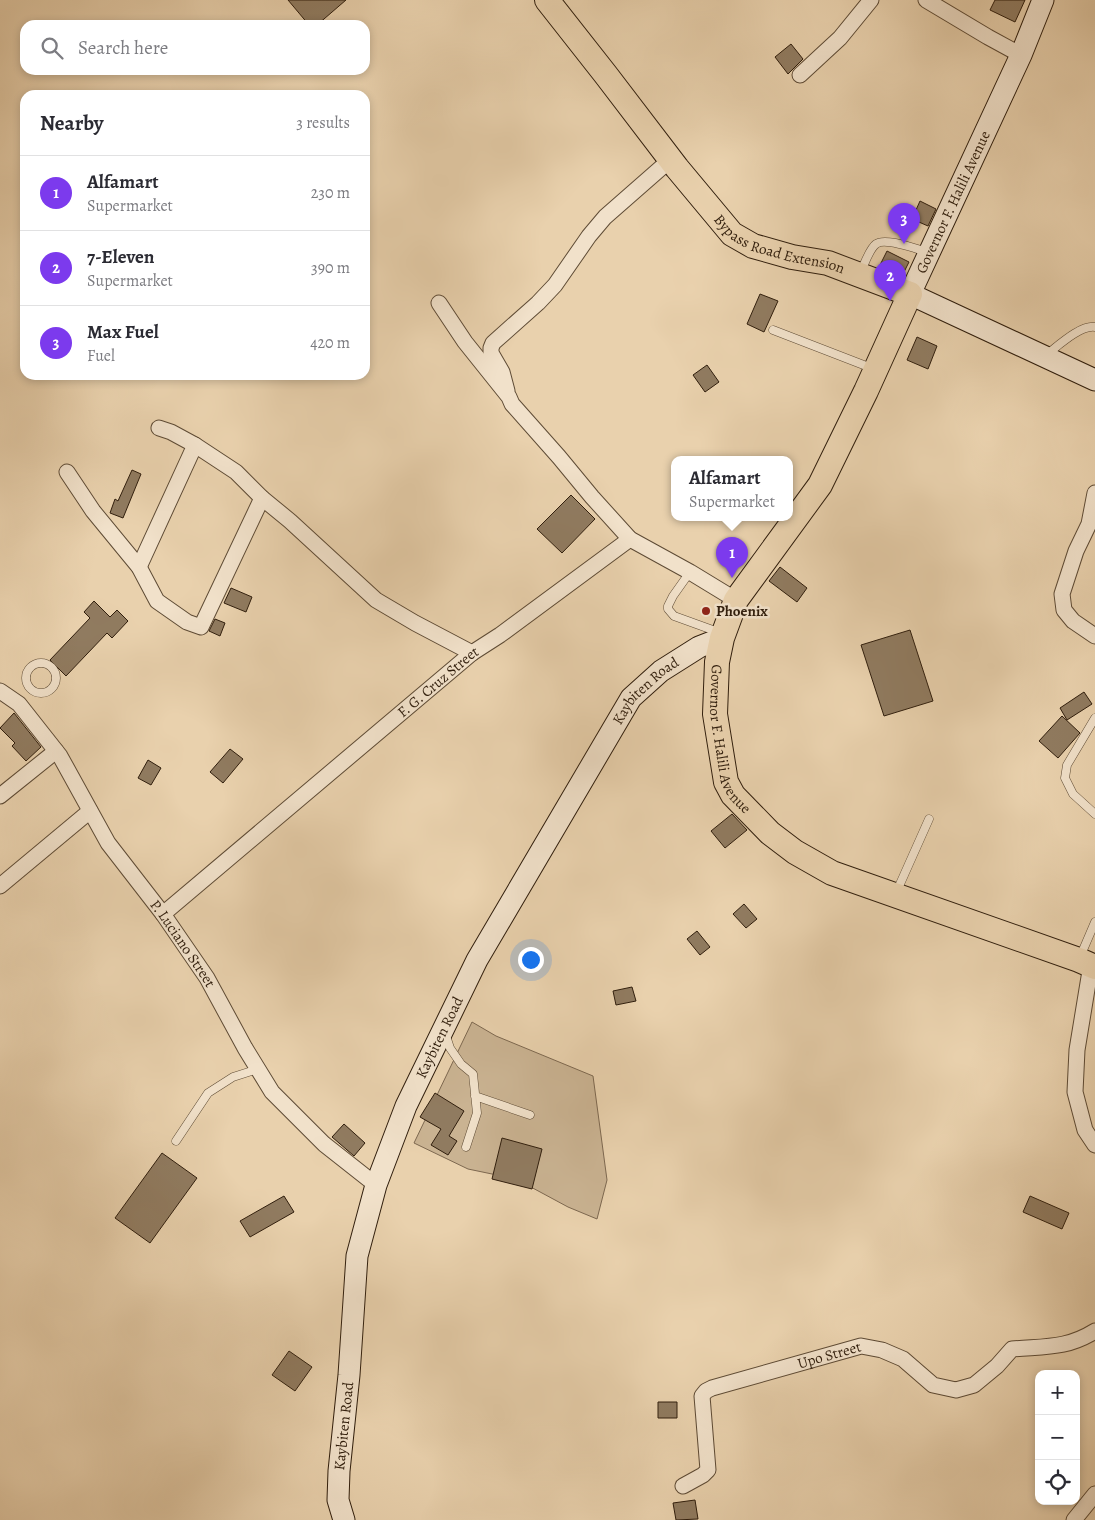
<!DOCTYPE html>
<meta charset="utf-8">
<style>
body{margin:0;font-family:Alegreya,serif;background:#f7f7f7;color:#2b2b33}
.controls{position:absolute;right:15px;bottom:15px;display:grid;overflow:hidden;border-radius:10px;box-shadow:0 2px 8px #0003}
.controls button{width:45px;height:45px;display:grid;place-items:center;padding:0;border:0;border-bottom:1px solid #e1e1e2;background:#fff;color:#2b2b33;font:25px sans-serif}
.you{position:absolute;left:530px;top:959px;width:18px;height:18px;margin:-12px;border:4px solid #fff;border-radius:50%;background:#1a73e8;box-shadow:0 0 0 8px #1a73e833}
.badge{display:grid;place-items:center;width:32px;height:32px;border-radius:50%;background:#7c3aed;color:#fff;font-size:16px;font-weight:700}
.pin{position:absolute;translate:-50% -41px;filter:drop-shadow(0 1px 2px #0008)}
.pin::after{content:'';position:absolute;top:26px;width:18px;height:15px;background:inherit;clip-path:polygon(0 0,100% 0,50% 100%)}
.popup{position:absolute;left:671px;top:456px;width:122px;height:65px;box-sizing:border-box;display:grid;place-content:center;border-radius:10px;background:#fff;filter:drop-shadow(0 1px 4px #0005);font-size:16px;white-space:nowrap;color:#7c7c81}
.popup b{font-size:19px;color:#2b2b33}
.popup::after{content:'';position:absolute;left:50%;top:100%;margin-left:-10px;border:10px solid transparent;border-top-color:#fff}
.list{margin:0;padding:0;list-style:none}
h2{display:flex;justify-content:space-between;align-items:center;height:65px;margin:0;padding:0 20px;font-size:21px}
h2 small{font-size:16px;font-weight:400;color:#7c7c81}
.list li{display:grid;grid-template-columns:32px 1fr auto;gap:15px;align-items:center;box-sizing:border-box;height:75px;padding:0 20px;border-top:1px solid #e1e1e2}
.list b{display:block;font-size:19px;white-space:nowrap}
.list p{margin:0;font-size:16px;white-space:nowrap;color:#7c7c81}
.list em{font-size:16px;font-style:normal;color:#7c7c81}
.icon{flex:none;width:28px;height:28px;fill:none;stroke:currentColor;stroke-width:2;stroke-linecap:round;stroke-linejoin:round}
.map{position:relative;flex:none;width:1095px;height:1520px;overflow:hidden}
.search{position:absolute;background:#fff;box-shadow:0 2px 8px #0003;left:20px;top:20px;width:350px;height:55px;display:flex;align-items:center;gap:12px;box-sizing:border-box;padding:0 18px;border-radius:15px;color:#7c7c81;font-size:19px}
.panel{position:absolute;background:#fff;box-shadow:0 2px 8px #0003;left:20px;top:90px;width:350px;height:290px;border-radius:15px}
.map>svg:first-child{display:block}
.green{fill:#cab392;stroke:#7d6850}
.building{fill:#907b60;stroke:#301e0d}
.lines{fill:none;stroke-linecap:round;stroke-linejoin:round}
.lane-casing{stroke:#5e4b35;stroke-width:9}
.street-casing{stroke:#5e4b35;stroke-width:17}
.secondary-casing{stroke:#301e0d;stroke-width:23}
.primary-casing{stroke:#301e0d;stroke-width:26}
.lane{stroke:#f1e1ca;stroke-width:8}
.street{stroke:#f1e1ca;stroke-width:15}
.secondary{stroke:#f1e1ca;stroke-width:21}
.primary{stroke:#e9d1ad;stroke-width:24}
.poi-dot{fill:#8f2418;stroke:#f1e1ca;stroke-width:2}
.labels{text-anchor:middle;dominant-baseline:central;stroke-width:5;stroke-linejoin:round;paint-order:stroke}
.street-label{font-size:15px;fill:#301e0d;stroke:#f1e1ca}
.poi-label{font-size:15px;font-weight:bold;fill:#301e0d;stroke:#f1e1ca;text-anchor:start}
</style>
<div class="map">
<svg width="1095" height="1520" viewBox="0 0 1095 1520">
<rect width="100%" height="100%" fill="#e9d1ad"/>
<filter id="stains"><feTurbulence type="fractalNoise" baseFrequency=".004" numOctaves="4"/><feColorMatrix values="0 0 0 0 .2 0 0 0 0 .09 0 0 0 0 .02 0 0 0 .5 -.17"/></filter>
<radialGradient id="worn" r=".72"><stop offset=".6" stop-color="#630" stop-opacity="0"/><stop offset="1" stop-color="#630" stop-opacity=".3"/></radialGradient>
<path class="green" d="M472 1022 496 1036 593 1076 607 1180 597 1219 568 1207 516 1179 468 1169 414 1143Z"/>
<path class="building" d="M288 0H346L317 25H309Z
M995 0H1025L1015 22 990 10Z
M791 44 803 59 788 74 775 57Z
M920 201 936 209 928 226 912 219Z
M887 251 909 262 902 276 880 265Z
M760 294 778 301 764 332 747 324Z
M917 337 937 346 928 369 907 360Z
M707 365 719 382 705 392 693 375Z
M132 470 141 474 123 518 110 513 115 499 118 501Z
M571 495 595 519 562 553 537 529Z
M780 567 807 588 797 602 769 581Z
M231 588 252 597 246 612 224 603Z
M94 601 110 617 117 610 128 621 112 638 107 633 66 676 50 660 90 618 84 612Z
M215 619 225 623 220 636 209 631Z
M910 630 933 701 884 716 861 645Z
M1084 692 1092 704 1067 720 1060 708Z
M14 713 41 747 26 761 12 746 15 743 0 728Z
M1062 716 1080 733 1058 758 1039 741Z
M230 749 243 759 223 783 210 772Z
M148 760 161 768 151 785 138 778Z
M732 814 747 830 725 848 711 831Z
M744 904 757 919 746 928 733 914Z
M697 931 710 947 700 955 687 939Z
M632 987 636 1001 616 1005 613 991Z
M435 1093 464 1111 449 1136 457 1141 448 1155 431 1145 441 1129 420 1117Z
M344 1124 365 1143 354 1156 332 1137Z
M502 1138 542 1149 532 1189 492 1179Z
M162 1153 197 1178 150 1243 115 1218Z
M284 1196 294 1212 250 1237 240 1221Z
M1030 1196 1069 1213 1062 1229 1023 1212Z
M289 1351 312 1367 295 1391 272 1375Z
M658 1402H677V1418H658Z
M695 1500 698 1519 676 1520 673 1503Z"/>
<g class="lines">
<defs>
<path id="lane" d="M860 273C864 266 869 249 876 244 885 237 916 249 927 252
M773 330 874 369
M1046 355C1058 346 1080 325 1095 327
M690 572 673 596 668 606V609L674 616 721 633
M26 678a15 15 0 1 1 30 0a15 15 0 1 1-30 0Z
M1095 718 1067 765 1065 778 1073 794 1095 814
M896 893 929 819
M1080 957 1095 922
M445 1033 450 1048 461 1064 473 1074 477 1113 466 1147
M475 1096 530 1115
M176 1141 208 1093 233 1077 258 1069"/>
<g id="street">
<path d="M926 0 988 37 1021 55"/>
<path d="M800 75 840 38 871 0"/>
<path d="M439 303 465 342 509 397 512 404 559 457 592 497 630 539 690 572 736 600"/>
<path d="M507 391 502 372 491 353V348L493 343 538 303 555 285 589 236 605 217 670 160"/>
<path d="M159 428 171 432 195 445 236 472 262 498 290 521 376 600 415 623 472 653"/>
<path d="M67 472 93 511 139 567 157 601 187 622 201 627 262 498"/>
<path d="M1095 493 1089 524 1076 551 1062 594 1064 610 1073 621 1095 636"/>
<path d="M139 567 195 445"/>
<path id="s1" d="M0 691 19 704 60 756 108 843 163 914 207 978 245 1048 272 1092 324 1144 376 1185"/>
<path d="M0 796 56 751"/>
<path d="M0 886 90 811"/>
<path id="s2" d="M163 914 472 653 500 635 630 539"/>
<path d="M1091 965 1077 1050 1075 1092 1085 1130 1095 1145"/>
<path id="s3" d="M683 1486 703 1475 708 1470 702 1396 706 1391 712 1388 861 1346 882 1350 903 1359 933 1385 956 1390 974 1385 997 1366 1012 1349C1045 1346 1066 1349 1095 1331"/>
<path d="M1074 1520 1095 1494"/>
</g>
<g id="secondary">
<path d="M1043 0 1021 55 910 294 1095 380"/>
<path id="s4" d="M344 1520 338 1500 339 1471 349 1375 357 1256 376 1185 406 1106 477 960 631 698 661 671 699 647 722 638"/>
</g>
<g id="primary">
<path id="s5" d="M547 0 606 75 677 168 732 234 753 246 792 257 828 263 910 294 866 391 820 485 736 600 722 638 717 662 715 714 726 782 733 795 770 833 795 852 832 873 1079 960 1095 967"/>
</g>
</defs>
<use href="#lane" class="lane-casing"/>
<use href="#street" class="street-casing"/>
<use href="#secondary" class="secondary-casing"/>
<use href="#primary" class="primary-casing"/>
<use href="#lane" class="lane"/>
<use href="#street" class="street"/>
<use href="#secondary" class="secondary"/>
<use href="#primary" class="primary"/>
</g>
<circle class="poi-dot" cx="706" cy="611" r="5"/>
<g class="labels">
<g class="street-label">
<text transform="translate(953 202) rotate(-65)">Governor F. Halili Avenue</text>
<text stroke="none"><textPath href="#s5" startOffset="346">Bypass Road Extension</textPath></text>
<text stroke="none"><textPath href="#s2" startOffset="360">F. G. Cruz Street</textPath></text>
<text stroke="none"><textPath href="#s4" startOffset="905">Kaybiten Road</textPath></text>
<text stroke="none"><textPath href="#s5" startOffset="986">Governor F. Halili Avenue</textPath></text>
<text stroke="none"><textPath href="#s1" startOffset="314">P. Luciano Street</textPath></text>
<text stroke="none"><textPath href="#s4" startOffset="500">Kaybiten Road</textPath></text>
<text stroke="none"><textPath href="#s3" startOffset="239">Upo Street</textPath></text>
<text stroke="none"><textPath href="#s4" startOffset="95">Kaybiten Road</textPath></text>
</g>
<g class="poi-label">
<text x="716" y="611">Phoenix</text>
</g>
</g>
<rect width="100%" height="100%" filter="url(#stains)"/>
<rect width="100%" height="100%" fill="url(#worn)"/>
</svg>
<div class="controls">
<button>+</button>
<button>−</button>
<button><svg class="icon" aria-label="locate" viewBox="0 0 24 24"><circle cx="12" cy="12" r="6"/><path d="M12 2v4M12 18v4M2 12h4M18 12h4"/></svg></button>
</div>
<div class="you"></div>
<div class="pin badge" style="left:732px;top:578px">1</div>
<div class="popup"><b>Alfamart</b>Supermarket</div>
<div class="pin badge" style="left:890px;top:301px">2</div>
<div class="pin badge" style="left:904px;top:244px">3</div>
<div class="search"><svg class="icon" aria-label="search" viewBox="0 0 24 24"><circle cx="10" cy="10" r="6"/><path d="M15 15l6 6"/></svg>Search here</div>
<section class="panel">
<h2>Nearby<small>3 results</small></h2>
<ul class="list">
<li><span class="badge">1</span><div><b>Alfamart</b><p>Supermarket</p></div><em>230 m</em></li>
<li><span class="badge">2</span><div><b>7-Eleven</b><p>Supermarket</p></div><em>390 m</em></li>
<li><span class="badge">3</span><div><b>Max Fuel</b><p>Fuel</p></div><em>420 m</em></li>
</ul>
</section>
</div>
